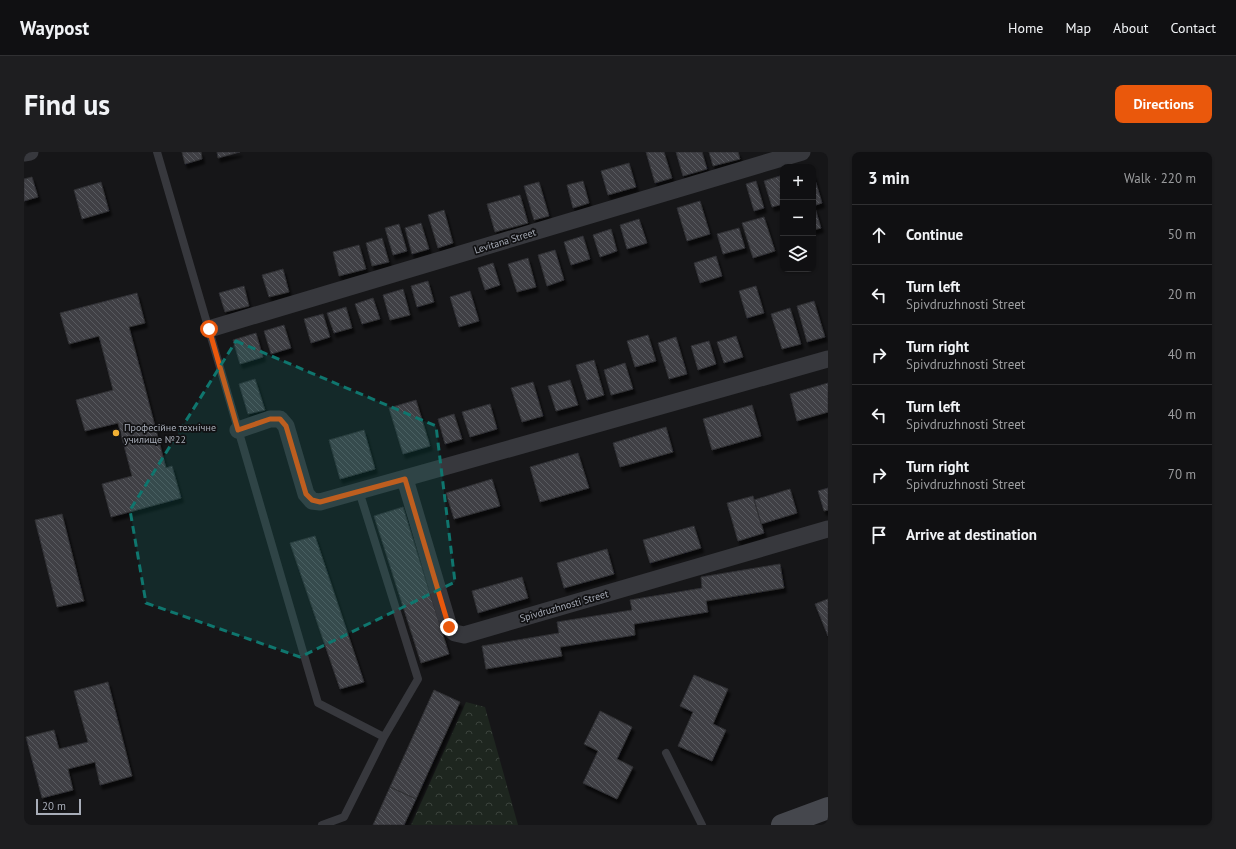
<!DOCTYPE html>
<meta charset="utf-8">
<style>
body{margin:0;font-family:"PT Sans",sans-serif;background:#1e1e20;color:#f1f3f6}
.controls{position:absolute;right:12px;top:12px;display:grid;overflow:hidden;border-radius:8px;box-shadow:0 1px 3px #0004}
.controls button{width:36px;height:36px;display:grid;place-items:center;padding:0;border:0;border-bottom:1px solid #303032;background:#101012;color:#f1f3f6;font:20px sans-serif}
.scale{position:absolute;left:12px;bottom:10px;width:45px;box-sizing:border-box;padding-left:4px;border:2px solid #a8adb8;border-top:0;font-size:11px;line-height:14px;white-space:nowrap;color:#a8adb8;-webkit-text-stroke:3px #111113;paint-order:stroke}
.stop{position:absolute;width:12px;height:12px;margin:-9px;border:3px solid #ea580c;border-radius:50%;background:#fff}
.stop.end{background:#ea580c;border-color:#fff;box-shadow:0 1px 4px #0008}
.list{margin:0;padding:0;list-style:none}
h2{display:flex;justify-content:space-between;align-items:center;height:52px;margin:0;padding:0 16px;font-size:17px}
h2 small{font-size:13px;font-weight:400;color:#9c9d9f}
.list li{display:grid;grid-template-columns:26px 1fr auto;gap:12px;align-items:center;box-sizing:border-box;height:60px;padding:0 16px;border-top:1px solid #303032}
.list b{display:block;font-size:15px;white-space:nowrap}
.list p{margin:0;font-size:13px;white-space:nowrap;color:#9c9d9f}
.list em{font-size:13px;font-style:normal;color:#9c9d9f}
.icon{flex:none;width:22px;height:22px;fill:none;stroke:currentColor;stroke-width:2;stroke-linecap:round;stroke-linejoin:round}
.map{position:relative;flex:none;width:804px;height:673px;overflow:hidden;border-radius:8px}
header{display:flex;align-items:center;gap:24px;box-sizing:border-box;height:56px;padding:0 20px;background:#101012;border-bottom:1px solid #303032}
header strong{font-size:19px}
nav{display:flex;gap:22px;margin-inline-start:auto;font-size:14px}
.intro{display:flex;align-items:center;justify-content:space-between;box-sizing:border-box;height:96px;padding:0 24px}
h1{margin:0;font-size:28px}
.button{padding:10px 18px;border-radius:8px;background:#ea580c;color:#fff;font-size:14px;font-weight:700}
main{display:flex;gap:24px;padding:0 24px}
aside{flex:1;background:#101012;border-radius:8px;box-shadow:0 1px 3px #0004}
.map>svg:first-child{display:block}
.forest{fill:url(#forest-crowns)}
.building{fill:url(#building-back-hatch);stroke:#303034;filter:url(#shadow)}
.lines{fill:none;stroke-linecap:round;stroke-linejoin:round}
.service{stroke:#37383d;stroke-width:8}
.minor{stroke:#37383d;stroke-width:17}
.secondary{stroke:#45474d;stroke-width:22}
.route{stroke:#ea580c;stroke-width:5}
.marked{fill:#0f766e;fill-opacity:0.2;stroke:#0f766e;stroke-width:3;stroke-dasharray:8 5;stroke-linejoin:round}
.poi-dot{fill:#f2b134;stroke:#111113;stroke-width:1.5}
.labels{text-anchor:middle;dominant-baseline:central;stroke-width:3.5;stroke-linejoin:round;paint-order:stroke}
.street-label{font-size:10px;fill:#a8adb8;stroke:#111113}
.poi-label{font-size:10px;fill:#a8adb8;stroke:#111113;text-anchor:start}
</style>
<header>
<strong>Waypost</strong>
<nav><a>Home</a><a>Map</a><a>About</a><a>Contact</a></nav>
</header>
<div class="intro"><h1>Find us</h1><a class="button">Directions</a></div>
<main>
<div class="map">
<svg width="804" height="673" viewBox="0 0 804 673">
<defs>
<pattern id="forest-crowns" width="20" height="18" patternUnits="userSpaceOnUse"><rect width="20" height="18" fill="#1e261f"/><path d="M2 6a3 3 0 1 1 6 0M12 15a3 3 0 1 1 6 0" fill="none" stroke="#3c433d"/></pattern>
<pattern id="building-back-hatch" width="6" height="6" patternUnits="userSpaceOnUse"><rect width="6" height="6" fill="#404145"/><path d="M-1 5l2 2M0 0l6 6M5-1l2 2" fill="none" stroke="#595a5e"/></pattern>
<filter id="shadow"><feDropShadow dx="2.5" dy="4.5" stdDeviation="1" flood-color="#0009"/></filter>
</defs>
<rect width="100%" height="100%" fill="#161618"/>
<path class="forest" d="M442 550 461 555 494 673H387Z"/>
<path class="building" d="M158 0H177L178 7 161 12Z
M193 0H216L194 6Z
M622 0H640L648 26 631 31Z
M652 0H678L683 17 659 24Z
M685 0H714L716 7 689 14Z
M605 11 612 35 584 43 577 19Z
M789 21 798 51 789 54Z
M759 23V52L748 55 740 29Z
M8 25 14 45 0 49V27Z
M559 29 565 51 549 56 543 33Z
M732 29 740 56 730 59 722 32Z
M77 30 85 59 58 67 50 38Z
M515 30 525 64 510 68 500 34Z
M496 43 504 71 471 80 463 52Z
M676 49 686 82 663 89 653 56Z
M791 56 797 76 789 78V57Z
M420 58 429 91 414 96 404 63Z
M740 65 751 99 729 106 718 71Z
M615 67 623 91 603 97 596 73Z
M397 71 405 97 388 102 381 76Z
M375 72 383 99 369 103 361 76Z
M715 76 721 96 699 102 693 82Z
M587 77 593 99 576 105 569 83Z
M559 84 566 107 547 113 540 90Z
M358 86 365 110 348 114 342 91Z
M335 93 342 117 315 124 309 100Z
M531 98 540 128 523 134 514 103Z
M692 104 698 124 676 131 670 111Z
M504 106 512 135 493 140 484 112Z
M469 111 476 133 461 138 454 116Z
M259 117 265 140 245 145 238 123Z
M404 129 410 150 393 155 387 134Z
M220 134 225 154 201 160 195 141Z
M732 134 740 161 723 166 715 139Z
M379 137 386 163 366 168 359 143Z
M446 139 455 169 435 175 426 145Z
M113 141 121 171 105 175 142 316 148 314 157 346 87 365 78 332 108 324 94 271 61 279 52 248 89 238 75 184 45 192 36 161Z
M349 146 356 167 338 172 331 152Z
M790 149 801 185 783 190 773 154Z
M322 155 328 176 310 181 303 161Z
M766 156 777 192 758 197 747 162Z
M299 162 306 185 287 191 280 167Z
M260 173 267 196 247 202 240 179Z
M232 181 239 205 216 212 209 188Z
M624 183 632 209 611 215 603 189Z
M712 184 719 205 700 211 693 190Z
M652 185 663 222 645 227 634 191Z
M685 189 692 212 674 218 667 194Z
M570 208 580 243 563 248 552 213Z
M601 211 609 237 587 243 580 218Z
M231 227 241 258 224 262 215 232Z
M546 228 554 253 532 259 524 234Z
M509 230 519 264 498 270 487 236Z
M804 231V260L773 269 766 242Z
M392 248 406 294 379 302 365 256Z
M466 252 473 277 446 285 438 260Z
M728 253 737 284 688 298 679 267Z
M430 262 438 287 421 292 414 267Z
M642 275 649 300 596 315 589 291Z
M340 278 351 317 316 327 305 288Z
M554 301 565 336 516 350 506 315Z
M468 327 476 354 430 367 422 341Z
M804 336V358L800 359 794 339Z
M766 337 773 361 737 372 730 348Z
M729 344 740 381 714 389 703 351Z
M379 355 425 502 397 511 350 364Z
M38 362 60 449 33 455 11 368Z
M670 374 677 396 626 411 619 388Z
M291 384 340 530 316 537 266 391Z
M583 397 590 422 540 436 533 411Z
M756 412 760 436 682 449 684 460 610 472 611 483 536 495 538 504 462 517 458 494 535 481 533 470 608 458 606 448 678 436 677 425Z
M498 425 504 446 454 461 448 439Z
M804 447V484L791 452Z
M670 523 704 537 689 572 702 578 688 609 654 594 669 560 656 554Z
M84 530 108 624 76 633 71 610 44 617 49 638 18 646 2 585 30 578 35 597 64 590 50 539Z
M410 538 436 550 392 647 366 635Z
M576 559 608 575 593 607 609 615 593 647 559 631 574 599 560 592Z
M366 635 392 647 380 673H349Z"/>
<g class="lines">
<path class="service" d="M133 0 294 551 360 585
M642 601 678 673
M298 673 320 665 360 585 394 527 335 339"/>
<path class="minor" d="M0 1 6 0
M185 177 778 0
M214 278 246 267H256L262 274 282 342 288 349 296 350 804 207
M381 327 425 475 431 481 440 483 804 377"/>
<path class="secondary" d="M758 673 804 656"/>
</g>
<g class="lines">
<path class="route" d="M185 177 214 278 246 267H256L262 274 282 342 288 348 296 350 381 327 425 475"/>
</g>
<path class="marked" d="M212 189 412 274 431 430 276 505 122 451 106 358Z"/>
<circle class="poi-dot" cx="92" cy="281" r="4"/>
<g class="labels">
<g class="street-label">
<text transform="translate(481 89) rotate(-17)">Levitana Street</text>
<text transform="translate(540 454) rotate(-16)">Spivdruzhnosti Street</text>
</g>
<g class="poi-label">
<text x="100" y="275">Професійне технічне<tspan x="100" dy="12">училище №22</tspan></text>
</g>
</g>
</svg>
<div class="controls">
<button>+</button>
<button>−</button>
<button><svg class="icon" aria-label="layers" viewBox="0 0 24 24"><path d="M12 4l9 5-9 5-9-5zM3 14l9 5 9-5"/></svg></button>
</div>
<div class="scale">20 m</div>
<div class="stop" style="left:185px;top:177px"></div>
<div class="stop end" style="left:425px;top:475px"></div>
</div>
<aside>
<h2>3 min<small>Walk · 220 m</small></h2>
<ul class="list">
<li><svg class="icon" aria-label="ahead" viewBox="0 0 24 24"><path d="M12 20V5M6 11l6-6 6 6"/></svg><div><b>Continue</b></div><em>50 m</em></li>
<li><svg class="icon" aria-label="left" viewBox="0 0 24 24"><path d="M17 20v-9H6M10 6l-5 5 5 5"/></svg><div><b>Turn left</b><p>Spivdruzhnosti Street</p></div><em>20 m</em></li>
<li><svg class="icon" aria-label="right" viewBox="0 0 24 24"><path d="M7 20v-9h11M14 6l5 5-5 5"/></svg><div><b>Turn right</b><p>Spivdruzhnosti Street</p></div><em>40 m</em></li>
<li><svg class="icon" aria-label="left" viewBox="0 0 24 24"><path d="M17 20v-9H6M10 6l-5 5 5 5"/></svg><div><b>Turn left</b><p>Spivdruzhnosti Street</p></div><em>40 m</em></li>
<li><svg class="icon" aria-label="right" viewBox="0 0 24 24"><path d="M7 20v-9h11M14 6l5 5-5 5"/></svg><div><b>Turn right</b><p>Spivdruzhnosti Street</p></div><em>70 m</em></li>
<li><svg class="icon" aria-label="arrive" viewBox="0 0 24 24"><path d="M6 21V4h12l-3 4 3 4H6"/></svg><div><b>Arrive at destination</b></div></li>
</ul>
</aside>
</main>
